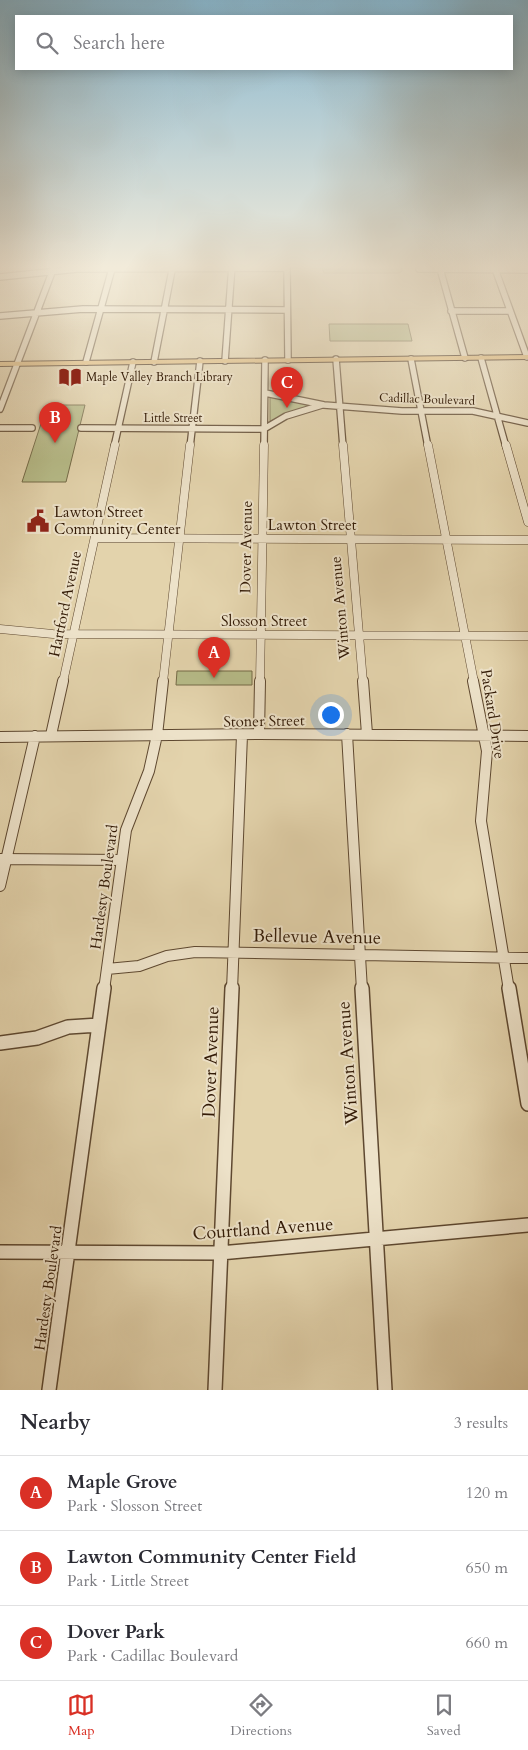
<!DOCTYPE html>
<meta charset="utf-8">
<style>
body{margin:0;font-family:Cardo,serif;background:#f2f2f3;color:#2b2b33}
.you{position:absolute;left:330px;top:714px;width:18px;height:18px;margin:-12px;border:4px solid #fff;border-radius:50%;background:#1a73e8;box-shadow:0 0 0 8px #1a73e833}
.badge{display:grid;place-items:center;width:32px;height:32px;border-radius:50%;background:#d93025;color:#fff;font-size:16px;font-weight:700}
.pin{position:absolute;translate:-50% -41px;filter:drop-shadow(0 1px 2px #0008)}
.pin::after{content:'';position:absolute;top:26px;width:18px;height:15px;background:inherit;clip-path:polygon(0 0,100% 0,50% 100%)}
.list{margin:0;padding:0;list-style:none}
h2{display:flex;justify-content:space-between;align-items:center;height:65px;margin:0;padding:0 20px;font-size:21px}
h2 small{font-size:16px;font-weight:400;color:#7c7c81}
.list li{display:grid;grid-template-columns:32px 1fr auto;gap:15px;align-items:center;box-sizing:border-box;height:75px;padding:0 20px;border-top:1px solid #e1e1e2}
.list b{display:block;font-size:19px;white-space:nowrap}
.list p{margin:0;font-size:16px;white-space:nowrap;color:#7c7c81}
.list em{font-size:16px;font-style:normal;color:#7c7c81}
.icon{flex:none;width:28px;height:28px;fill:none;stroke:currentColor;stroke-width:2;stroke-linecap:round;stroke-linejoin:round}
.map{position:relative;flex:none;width:528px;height:1390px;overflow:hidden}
.search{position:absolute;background:#fff;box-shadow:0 2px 12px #0003;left:15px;right:15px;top:15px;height:55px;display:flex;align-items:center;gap:12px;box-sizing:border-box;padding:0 18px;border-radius:0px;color:#7c7c81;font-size:19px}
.sheet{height:290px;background:#fff}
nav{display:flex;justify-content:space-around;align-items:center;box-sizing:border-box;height:70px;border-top:1px solid #e1e1e2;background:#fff;font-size:14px;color:#7c7c81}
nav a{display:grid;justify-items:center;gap:2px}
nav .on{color:#d93025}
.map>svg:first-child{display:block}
.green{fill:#b6bb88;stroke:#746a47}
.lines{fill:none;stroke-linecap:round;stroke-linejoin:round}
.minor-far3-casing{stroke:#5e4830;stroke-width:8}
.minor-far2-casing{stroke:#5e4830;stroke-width:9}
.minor-far1-casing{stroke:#5e4830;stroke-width:12}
.minor-casing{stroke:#5e4830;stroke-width:16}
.major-casing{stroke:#321a06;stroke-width:2}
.minor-far3{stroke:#ede2c9;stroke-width:5.5}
.minor-far2{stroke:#ede2c9;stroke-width:8}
.minor-far1{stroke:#ede2c9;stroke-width:10}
.minor{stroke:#ede2c9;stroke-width:13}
.major{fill:#e2ba76;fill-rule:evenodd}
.labels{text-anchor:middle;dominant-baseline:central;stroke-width:4;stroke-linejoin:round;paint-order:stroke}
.far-poi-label{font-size:12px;fill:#321a06;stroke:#ede2c9;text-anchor:start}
.far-street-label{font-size:12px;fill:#321a06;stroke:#ede2c9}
.poi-label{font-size:15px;fill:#321a06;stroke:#ede2c9;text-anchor:start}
.street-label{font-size:15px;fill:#321a06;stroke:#ede2c9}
.near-street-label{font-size:18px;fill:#321a06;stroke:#ede2c9}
</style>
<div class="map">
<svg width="528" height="1390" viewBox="0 0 528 1390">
<rect width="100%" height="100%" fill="#e3d3ac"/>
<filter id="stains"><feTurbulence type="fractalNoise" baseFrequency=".004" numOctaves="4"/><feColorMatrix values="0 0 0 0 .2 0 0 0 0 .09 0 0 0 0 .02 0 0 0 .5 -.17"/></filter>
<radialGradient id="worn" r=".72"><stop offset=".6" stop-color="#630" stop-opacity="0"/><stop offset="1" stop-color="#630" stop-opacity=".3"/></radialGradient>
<path class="green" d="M321 265H401L402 271 399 273H324Z
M329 324H408L412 341H330Z
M273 396 311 405V406L270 421V397Z
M47 405H85L66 482H22Z
M177 671H252V685H176Z"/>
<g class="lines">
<defs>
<path id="minor-far3" d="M287 265 288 360
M439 265 465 358
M494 266 527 357
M419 269 528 270
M0 277 77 269 287 268
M451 311H510
M0 316 83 309 287 310
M481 358 506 447
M336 359 343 447
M411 359 428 447
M225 361 232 265
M86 362 113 265
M154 362 173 265
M265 393 324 405 402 411H473L528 423
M0 409 54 267
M0 428H32
M81 428 264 429 286 416 322 405
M114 447 133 362
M190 447 200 361
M264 447 265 360"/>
<path id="minor-far2" d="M343 445 363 682
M428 445 474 682
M506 445 528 522
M95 538 528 540
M0 629 53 634 528 636
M63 682 115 445
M163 682 190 445
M260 682 264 445"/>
<path id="minor-far1" d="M363 681 367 734
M473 681 487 751 481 821 509 990
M259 734 260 681
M347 734 362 990
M51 735 63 681
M0 737 259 734 528 736
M0 859 122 860
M0 886 35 736
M107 969 139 966 167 956 195 952 528 958
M104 990 126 830 149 771 157 735 163 681
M232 990 242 735"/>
<path id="minor" d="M362 988 385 1390
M509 988 528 1104
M0 1043 37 1038 68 1027 99 1025
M0 1252 220 1253 528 1225
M49 1390 104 988
M215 1390 232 988"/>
<path id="major" d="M528 355V359L0 366V362Z"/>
</defs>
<use href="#minor-far3" class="minor-far3-casing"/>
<use href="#minor-far2" class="minor-far2-casing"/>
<use href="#minor-far1" class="minor-far1-casing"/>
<use href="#minor" class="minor-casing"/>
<use href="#major" class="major-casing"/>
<use href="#minor-far3" class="minor-far3"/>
<use href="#minor-far2" class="minor-far2"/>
<use href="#minor-far1" class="minor-far1"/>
<use href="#minor" class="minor"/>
<use href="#major" class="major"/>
</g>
<linearGradient id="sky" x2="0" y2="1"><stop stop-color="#87b6ce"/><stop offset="0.58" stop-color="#f2ebda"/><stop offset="1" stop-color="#f2ebda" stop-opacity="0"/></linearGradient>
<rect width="528" height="460" fill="url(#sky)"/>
<defs>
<symbol id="library-bare" viewBox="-9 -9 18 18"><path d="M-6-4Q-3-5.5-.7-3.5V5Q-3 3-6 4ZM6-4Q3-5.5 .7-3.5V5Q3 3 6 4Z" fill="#8f2418" stroke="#ede2c9" stroke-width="2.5" paint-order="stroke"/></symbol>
<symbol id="civic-bare" viewBox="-9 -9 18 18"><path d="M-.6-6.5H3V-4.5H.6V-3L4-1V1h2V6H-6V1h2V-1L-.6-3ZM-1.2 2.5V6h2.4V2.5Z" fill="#8f2418" stroke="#ede2c9" stroke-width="2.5" paint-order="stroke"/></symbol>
</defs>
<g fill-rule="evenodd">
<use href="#library-bare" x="54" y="361" width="32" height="32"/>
<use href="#civic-bare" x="22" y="505" width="32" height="32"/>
</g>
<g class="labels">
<g class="far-poi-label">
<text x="86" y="377">Maple Valley Branch Library</text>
</g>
<g class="far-street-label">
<text transform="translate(427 399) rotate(2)">Cadillac Boulevard</text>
<text x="173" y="418">Little Street</text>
</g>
<g class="poi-label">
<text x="54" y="512">Lawton Street<tspan x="54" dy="17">Community Center</tspan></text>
</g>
<g class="street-label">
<text x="312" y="525">Lawton Street</text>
<text transform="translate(246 547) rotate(-89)">Dover Avenue</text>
<text transform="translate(65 604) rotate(-78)">Hartford Avenue</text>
<text transform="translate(340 608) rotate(-95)">Winton Avenue</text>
<text x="264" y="621">Slosson Street</text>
<text transform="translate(493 714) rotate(81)">Packard Drive</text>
<text transform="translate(264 721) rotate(-1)">Stoner Street</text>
<text transform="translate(104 887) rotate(-82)">Hardesty Boulevard</text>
<text transform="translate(48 1288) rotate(-82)">Hardesty Boulevard</text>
</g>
<g class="near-street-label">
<text transform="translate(317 937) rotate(1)">Bellevue Avenue</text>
<text transform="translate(211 1062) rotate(-88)">Dover Avenue</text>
<text transform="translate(348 1063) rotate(-94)">Winton Avenue</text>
<text transform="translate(263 1229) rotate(-4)">Courtland Avenue</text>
</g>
</g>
<rect width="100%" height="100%" filter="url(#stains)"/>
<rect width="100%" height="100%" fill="url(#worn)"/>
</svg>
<div class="you"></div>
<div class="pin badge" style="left:214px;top:678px">A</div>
<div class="pin badge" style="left:55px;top:443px">B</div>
<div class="pin badge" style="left:287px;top:408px">C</div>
<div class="search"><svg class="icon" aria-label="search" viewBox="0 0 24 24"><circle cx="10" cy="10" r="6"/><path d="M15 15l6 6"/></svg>Search here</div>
</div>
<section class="sheet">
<h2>Nearby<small>3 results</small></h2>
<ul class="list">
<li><span class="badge">A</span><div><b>Maple Grove</b><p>Park · Slosson Street</p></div><em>120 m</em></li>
<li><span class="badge">B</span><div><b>Lawton Community Center Field</b><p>Park · Little Street</p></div><em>650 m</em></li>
<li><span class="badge">C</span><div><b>Dover Park</b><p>Park · Cadillac Boulevard</p></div><em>660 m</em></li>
</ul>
</section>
<nav>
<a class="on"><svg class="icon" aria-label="map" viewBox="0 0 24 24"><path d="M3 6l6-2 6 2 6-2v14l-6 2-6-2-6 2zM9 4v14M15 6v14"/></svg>Map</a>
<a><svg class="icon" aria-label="directions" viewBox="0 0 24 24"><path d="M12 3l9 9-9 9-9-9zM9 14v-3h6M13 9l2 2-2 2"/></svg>Directions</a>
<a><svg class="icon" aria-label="saved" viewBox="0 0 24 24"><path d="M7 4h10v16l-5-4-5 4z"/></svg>Saved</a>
</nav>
